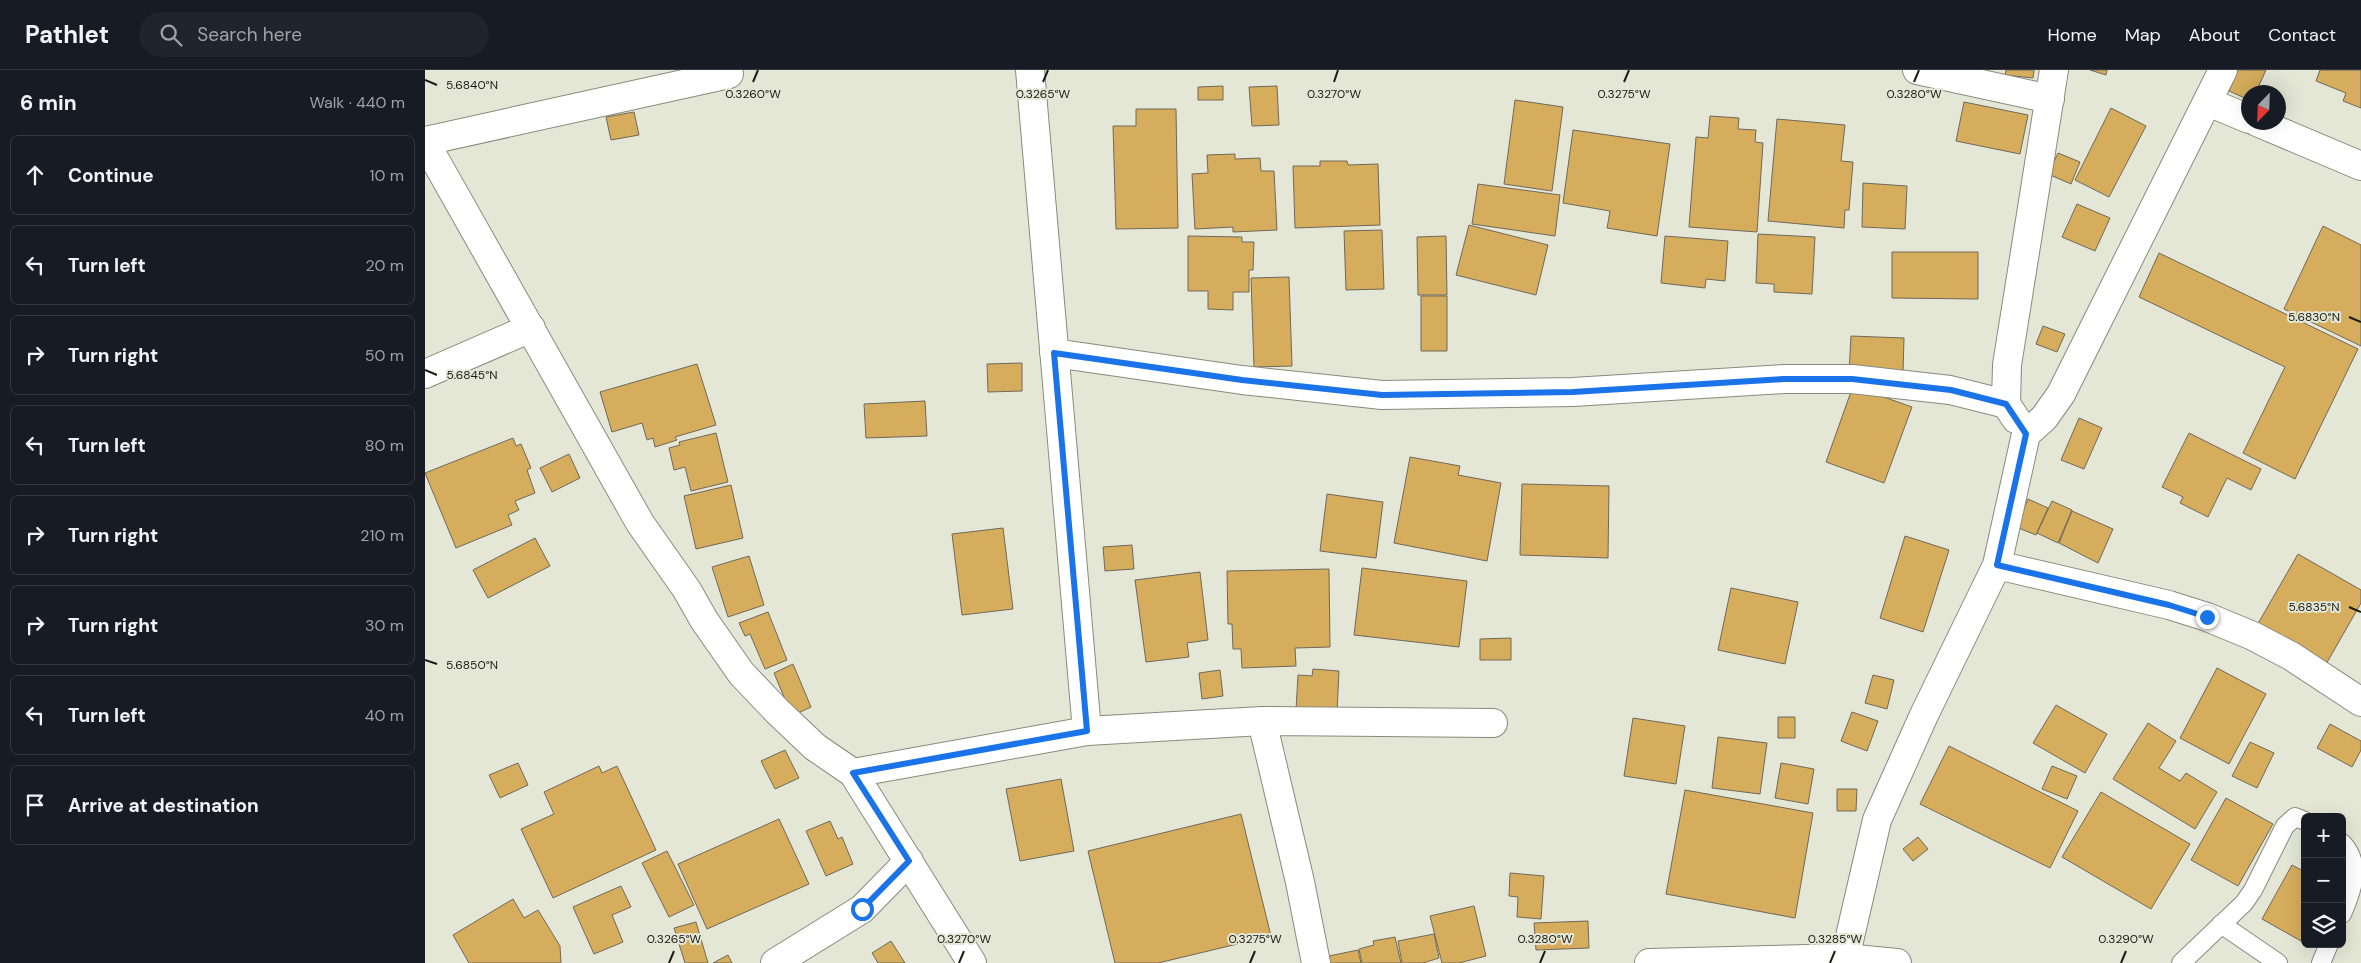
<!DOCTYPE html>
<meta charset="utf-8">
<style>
body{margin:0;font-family:"DM Sans",sans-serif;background:#20242c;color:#f1f3f6}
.controls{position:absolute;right:15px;bottom:15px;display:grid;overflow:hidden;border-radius:8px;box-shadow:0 5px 20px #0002}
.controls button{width:45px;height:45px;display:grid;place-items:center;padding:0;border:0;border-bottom:1px solid #363941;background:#171b24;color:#f1f3f6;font:25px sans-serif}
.compass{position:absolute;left:1816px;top:15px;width:45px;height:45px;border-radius:50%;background:#171b24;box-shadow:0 5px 20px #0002;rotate:203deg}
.stop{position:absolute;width:15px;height:15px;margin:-11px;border:4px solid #1a73e8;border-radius:50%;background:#fff}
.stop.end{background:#1a73e8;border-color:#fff;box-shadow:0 1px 5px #0008}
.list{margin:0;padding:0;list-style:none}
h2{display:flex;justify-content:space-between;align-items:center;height:65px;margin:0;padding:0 20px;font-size:21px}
h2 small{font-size:16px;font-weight:400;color:#9ea1a6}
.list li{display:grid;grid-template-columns:32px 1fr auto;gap:15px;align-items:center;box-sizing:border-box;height:80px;margin:0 10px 10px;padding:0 10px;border:1px solid #363941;border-radius:8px}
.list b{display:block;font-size:19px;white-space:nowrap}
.list em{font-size:16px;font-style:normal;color:#9ea1a6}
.icon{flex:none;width:28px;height:28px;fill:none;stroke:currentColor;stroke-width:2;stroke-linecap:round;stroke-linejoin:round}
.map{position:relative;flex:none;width:1936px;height:893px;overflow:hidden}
header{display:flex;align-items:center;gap:30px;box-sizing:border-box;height:70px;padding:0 25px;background:#171b24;border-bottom:1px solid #363941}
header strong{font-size:24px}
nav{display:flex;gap:28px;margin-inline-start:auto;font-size:18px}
.search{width:350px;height:45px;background:#20242c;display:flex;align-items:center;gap:12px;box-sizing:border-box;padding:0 18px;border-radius:28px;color:#9ea1a6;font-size:19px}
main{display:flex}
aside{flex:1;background:#171b24}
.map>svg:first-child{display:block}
.building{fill:#d5ad5c;stroke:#70685a}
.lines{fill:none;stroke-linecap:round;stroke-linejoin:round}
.lane-casing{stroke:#888b7b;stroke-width:20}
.street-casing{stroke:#888b7b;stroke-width:30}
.secondary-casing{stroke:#888b7b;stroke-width:30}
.lane{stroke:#fff;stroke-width:18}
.street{stroke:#fff;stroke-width:28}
.secondary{stroke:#fff;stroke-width:28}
.route{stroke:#1a73e8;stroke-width:6}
.ticks{fill:none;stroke:#191b15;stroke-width:2}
.ticks-label{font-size:12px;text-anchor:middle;fill:#191b15;stroke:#e4e7d6;stroke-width:4;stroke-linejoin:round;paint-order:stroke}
</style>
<header>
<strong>Pathlet</strong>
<div class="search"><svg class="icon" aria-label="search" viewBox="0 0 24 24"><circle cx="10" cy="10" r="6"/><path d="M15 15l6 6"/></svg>Search here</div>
<nav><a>Home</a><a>Map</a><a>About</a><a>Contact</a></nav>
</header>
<main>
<aside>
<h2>6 min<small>Walk · 440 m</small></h2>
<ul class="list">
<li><svg class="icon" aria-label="ahead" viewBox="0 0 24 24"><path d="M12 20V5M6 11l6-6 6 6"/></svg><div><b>Continue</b></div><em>10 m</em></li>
<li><svg class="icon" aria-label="left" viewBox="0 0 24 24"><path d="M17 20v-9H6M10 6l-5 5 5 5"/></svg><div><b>Turn left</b></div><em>20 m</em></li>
<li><svg class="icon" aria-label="right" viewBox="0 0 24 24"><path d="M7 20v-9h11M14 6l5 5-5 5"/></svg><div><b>Turn right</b></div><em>50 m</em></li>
<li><svg class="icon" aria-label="left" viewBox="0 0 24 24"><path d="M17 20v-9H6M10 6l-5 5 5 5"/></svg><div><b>Turn left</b></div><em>80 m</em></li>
<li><svg class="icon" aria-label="right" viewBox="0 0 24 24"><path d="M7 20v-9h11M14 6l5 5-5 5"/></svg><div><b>Turn right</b></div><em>210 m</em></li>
<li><svg class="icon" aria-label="right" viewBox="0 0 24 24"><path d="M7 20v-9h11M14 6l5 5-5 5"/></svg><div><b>Turn right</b></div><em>30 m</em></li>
<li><svg class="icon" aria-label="left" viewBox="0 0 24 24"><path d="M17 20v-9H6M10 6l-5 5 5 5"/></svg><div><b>Turn left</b></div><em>40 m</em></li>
<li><svg class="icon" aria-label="arrive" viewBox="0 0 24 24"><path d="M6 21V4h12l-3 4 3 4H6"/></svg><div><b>Arrive at destination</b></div></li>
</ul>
</aside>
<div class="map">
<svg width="1936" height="893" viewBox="0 0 1936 893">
<rect width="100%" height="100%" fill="#e4e7d6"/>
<path class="building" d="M1581 0H1609L1608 8 1580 5Z
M1665 0H1682L1681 5Z
M1813 0H1841L1831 22H1824V30L1804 21Z
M1895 0H1936V38L1918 31 1921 23 1891 11Z
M798 16V30H773V17Z
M852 16 854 55 827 56 824 17Z
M1090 30 1138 37 1127 121 1079 114Z
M1539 32 1603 45 1595 84 1531 71Z
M1686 38 1721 56 1684 127 1650 110Z
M711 39H751L753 158 691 159 688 56H711Z
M209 42 214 65 186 70 181 47Z
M1285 46 1314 48 1313 59 1331 60 1330 72 1338 73 1332 162 1264 157 1271 67 1283 68Z
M1352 49 1420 55 1416 91 1428 92 1424 140H1420L1419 158 1343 151Z
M1148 60 1245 74 1232 166 1182 158 1185 141 1138 133Z
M1633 83 1655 92 1646 114 1623 104Z
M810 84V89L835 88 836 101H849L852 160 808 162V157L770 159 767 104 783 103 782 85Z
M895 91H922L923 95 953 94 955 155 870 158 868 96H895Z
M1438 113 1482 116 1480 159 1437 157Z
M1053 114 1135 125 1130 166 1047 154Z
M1652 134 1685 148 1670 181 1637 167Z
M1044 155 1123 175 1111 225 1031 205Z
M1898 156 1936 175V276L1859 239Z
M957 160 959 219 921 220 919 161Z
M1333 164 1390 167 1387 224 1349 222V214L1331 213Z
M763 166 817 167V172H829L828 200H824V222H808V240L783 239V221H763Z
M1021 166 1022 225H993L992 167Z
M1240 166 1303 171 1300 211 1281 209 1280 218 1236 213Z
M1467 182H1553V229L1467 228Z
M1734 183 1933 279 1870 409 1818 383 1860 297 1714 227Z
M864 207 867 296 829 297 826 208Z
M996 226H1022V281H996Z
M1618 256 1640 264 1632 282 1611 274Z
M1426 266 1479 268 1478 304 1424 302Z
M597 293V321L563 322 562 294Z
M272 294 291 355 250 367 252 370 230 377 228 368 222 370 217 353 187 362 175 322Z
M1428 316 1487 337 1459 413 1401 392Z
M500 331 502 366 441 368 439 334Z
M1654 348 1677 358 1659 399 1636 390Z
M291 363 303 412 266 421 260 397 249 400 244 378 255 375 254 372Z
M1764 363 1836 399 1826 420 1802 408 1783 447 1755 433 1758 427 1737 417Z
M88 368 91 376 96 374 106 398 102 400 110 423 90 431 94 440 83 445 87 455 31 478 0 403Z
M144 384 155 408 127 422 115 398Z
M985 387 1035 396 1033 405 1076 413 1062 491 969 473Z
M1097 414 1184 416 1183 488 1095 485Z
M306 415 318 468 271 479 259 426Z
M902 424 958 432 951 488 895 481Z
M1603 429 1623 438 1611 465 1591 457Z
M1627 431 1647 440 1633 473 1612 463Z
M1647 441 1688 459 1673 493 1634 473Z
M578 458 588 539 537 545 527 464Z
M1480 466 1524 480 1498 562 1455 548Z
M110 468 125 496 63 528 48 500Z
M707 475 709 499 680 501 678 477Z
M1873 484 1936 520V533L1900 596 1831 557Z
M324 486 339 535 303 547 287 497Z
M937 498 1042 511 1034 577 929 565Z
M904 499 905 577 870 578 871 596 817 598 816 579H808L807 554H803L802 501Z
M775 502 783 570 762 573 764 587 721 592 710 510Z
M1306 518 1373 532 1360 594 1293 580Z
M343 542 362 590 340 599 325 564 320 566 314 553Z
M1086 568V590H1055V569Z
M368 594 386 637 367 646 349 603Z
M1792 598 1841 624 1804 694 1755 668Z
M888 599 914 601 912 642 871 640 873 605 887 606Z
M795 600 798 626 777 629 774 603Z
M1448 605 1469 610 1462 639 1440 633Z
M1631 635 1682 664 1660 703 1608 673Z
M1427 642 1453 651 1442 681 1416 671Z
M1353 647H1370V668H1353Z
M1208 648 1260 656 1251 714 1199 706Z
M1723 653 1751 671 1734 698 1755 711 1761 703 1792 722 1770 759 1688 709Z
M1905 654 1936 671V680L1927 697 1892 678Z
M1293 667 1342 673 1335 724 1287 718Z
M1825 672 1849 683 1832 718 1807 706Z
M1524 676 1653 741 1625 798 1495 734Z
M360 680 374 708 350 719 336 691Z
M93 693 103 715 75 728 64 705Z
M1356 693 1389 699 1383 734 1350 728Z
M174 696 177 703 192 696 231 780 128 828 96 759 129 744 119 722Z
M1627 696 1652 706 1642 729 1617 719Z
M636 709 649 781 595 791 581 719Z
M1412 719H1432L1431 741H1412Z
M1260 720 1388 743 1370 848 1241 824Z
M1676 722 1765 774 1726 839 1637 787Z
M1801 728 1848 754 1813 816 1766 790Z
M816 744 846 866 733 893H690L663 781Z
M354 749 384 814 282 859 253 794Z
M405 751 413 769 417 767 428 794 401 806 381 761Z
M1493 767 1503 779 1488 791 1478 779Z
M242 781 269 835 244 847 217 793Z
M1867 795 1880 802V865L1876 871 1837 849Z
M1085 803 1119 806 1116 849 1092 847 1093 827 1084 826Z
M196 816 206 837 187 845 198 872 169 884 148 837Z
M88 829 99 848 113 840 135 876 136 893H44L28 865Z
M1049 836 1061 886 1034 893H1017L1005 846Z
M1163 851 1164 878 1111 880 1109 853Z
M271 852 283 893H260L249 858Z
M1009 864 1014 888 998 893H977L973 871Z
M970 867 976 893H937L934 879 949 875 948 871Z
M466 871 480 893H453L447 883Z
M933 880 936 893H900L899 887Z
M303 885 307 893H288Z"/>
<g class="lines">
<defs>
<path id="lane" d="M1917 773C1936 793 1929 817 1917 844
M1796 854 1853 893
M1756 893 1819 833 1828 820 1860 756 1870 747 1880 751
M1896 893 1904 874"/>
<path id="street" d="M605 0 662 661
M1492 0 1625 29
M1783 32 1824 49
M1832 52 1936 96
M0 71 304 4 302 0
M0 72 215 453 262 520 279 550 316 603 352 641 390 677 428 703 547 893
M629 283 817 310 957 325 1148 322 1359 309H1427L1525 320 1581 334
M0 304 106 258
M1591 349 1581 334 1582 295 1629 0
M1572 495 1744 535 1782 547 1828 566 1866 586 1936 632
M837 651 875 812 891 893
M428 703 662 661 837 651 1068 653
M1420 888 1452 750 1499 645 1572 495 1601 364 1619 348 1636 324 1798 0
M350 893 437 839 484 791"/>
<path id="secondary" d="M1224 893 1420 888 1472 893"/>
</defs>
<use href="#lane" class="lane-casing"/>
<use href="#street" class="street-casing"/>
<use href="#secondary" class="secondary-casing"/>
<use href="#lane" class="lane"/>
<use href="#street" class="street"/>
<use href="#secondary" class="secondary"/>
</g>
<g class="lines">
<path class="route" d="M437 839 484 791 428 703 662 661 629 283 817 310 957 325 1148 322 1359 309H1427L1526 320 1581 334 1601 364 1572 495 1744 535 1782 547"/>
</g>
<path class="ticks" d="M0 10 12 15M328 12 333 0M618 12 623 0M909 12 913 0M1199 12 1204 0M1489 12 1494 0M1924 247 1936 252M0 300 12 305M1924 537 1936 542M0 590 12 594M244 893 249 881M534 893 539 881M825 893 830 881M1115 893 1120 881M1405 893 1410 881M1696 893 1701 881"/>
<g class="ticks-label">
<text x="47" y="19">5.6840°N</text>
<text x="618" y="28">0.3265°W</text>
<text x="909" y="28">0.3270°W</text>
<text x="1199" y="28">0.3275°W</text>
<text x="1489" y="28">0.3280°W</text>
<text x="328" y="28">0.3260°W</text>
<text x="1889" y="251">5.6830°N</text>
<text x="47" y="309">5.6845°N</text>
<text x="1889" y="541">5.6835°N</text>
<text x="47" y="599">5.6850°N</text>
<text x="249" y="873">0.3265°W</text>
<text x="539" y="873">0.3270°W</text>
<text x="830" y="873">0.3275°W</text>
<text x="1120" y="873">0.3280°W</text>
<text x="1410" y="873">0.3285°W</text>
<text x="1701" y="873">0.3290°W</text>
</g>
</svg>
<div class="controls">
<button>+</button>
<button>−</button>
<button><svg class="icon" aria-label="layers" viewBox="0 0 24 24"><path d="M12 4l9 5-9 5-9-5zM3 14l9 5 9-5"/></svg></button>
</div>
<svg class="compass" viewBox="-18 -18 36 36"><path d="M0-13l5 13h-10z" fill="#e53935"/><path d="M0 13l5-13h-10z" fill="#9ea1a6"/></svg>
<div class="stop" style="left:437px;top:839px"></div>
<div class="stop end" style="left:1782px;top:547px"></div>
</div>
</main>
